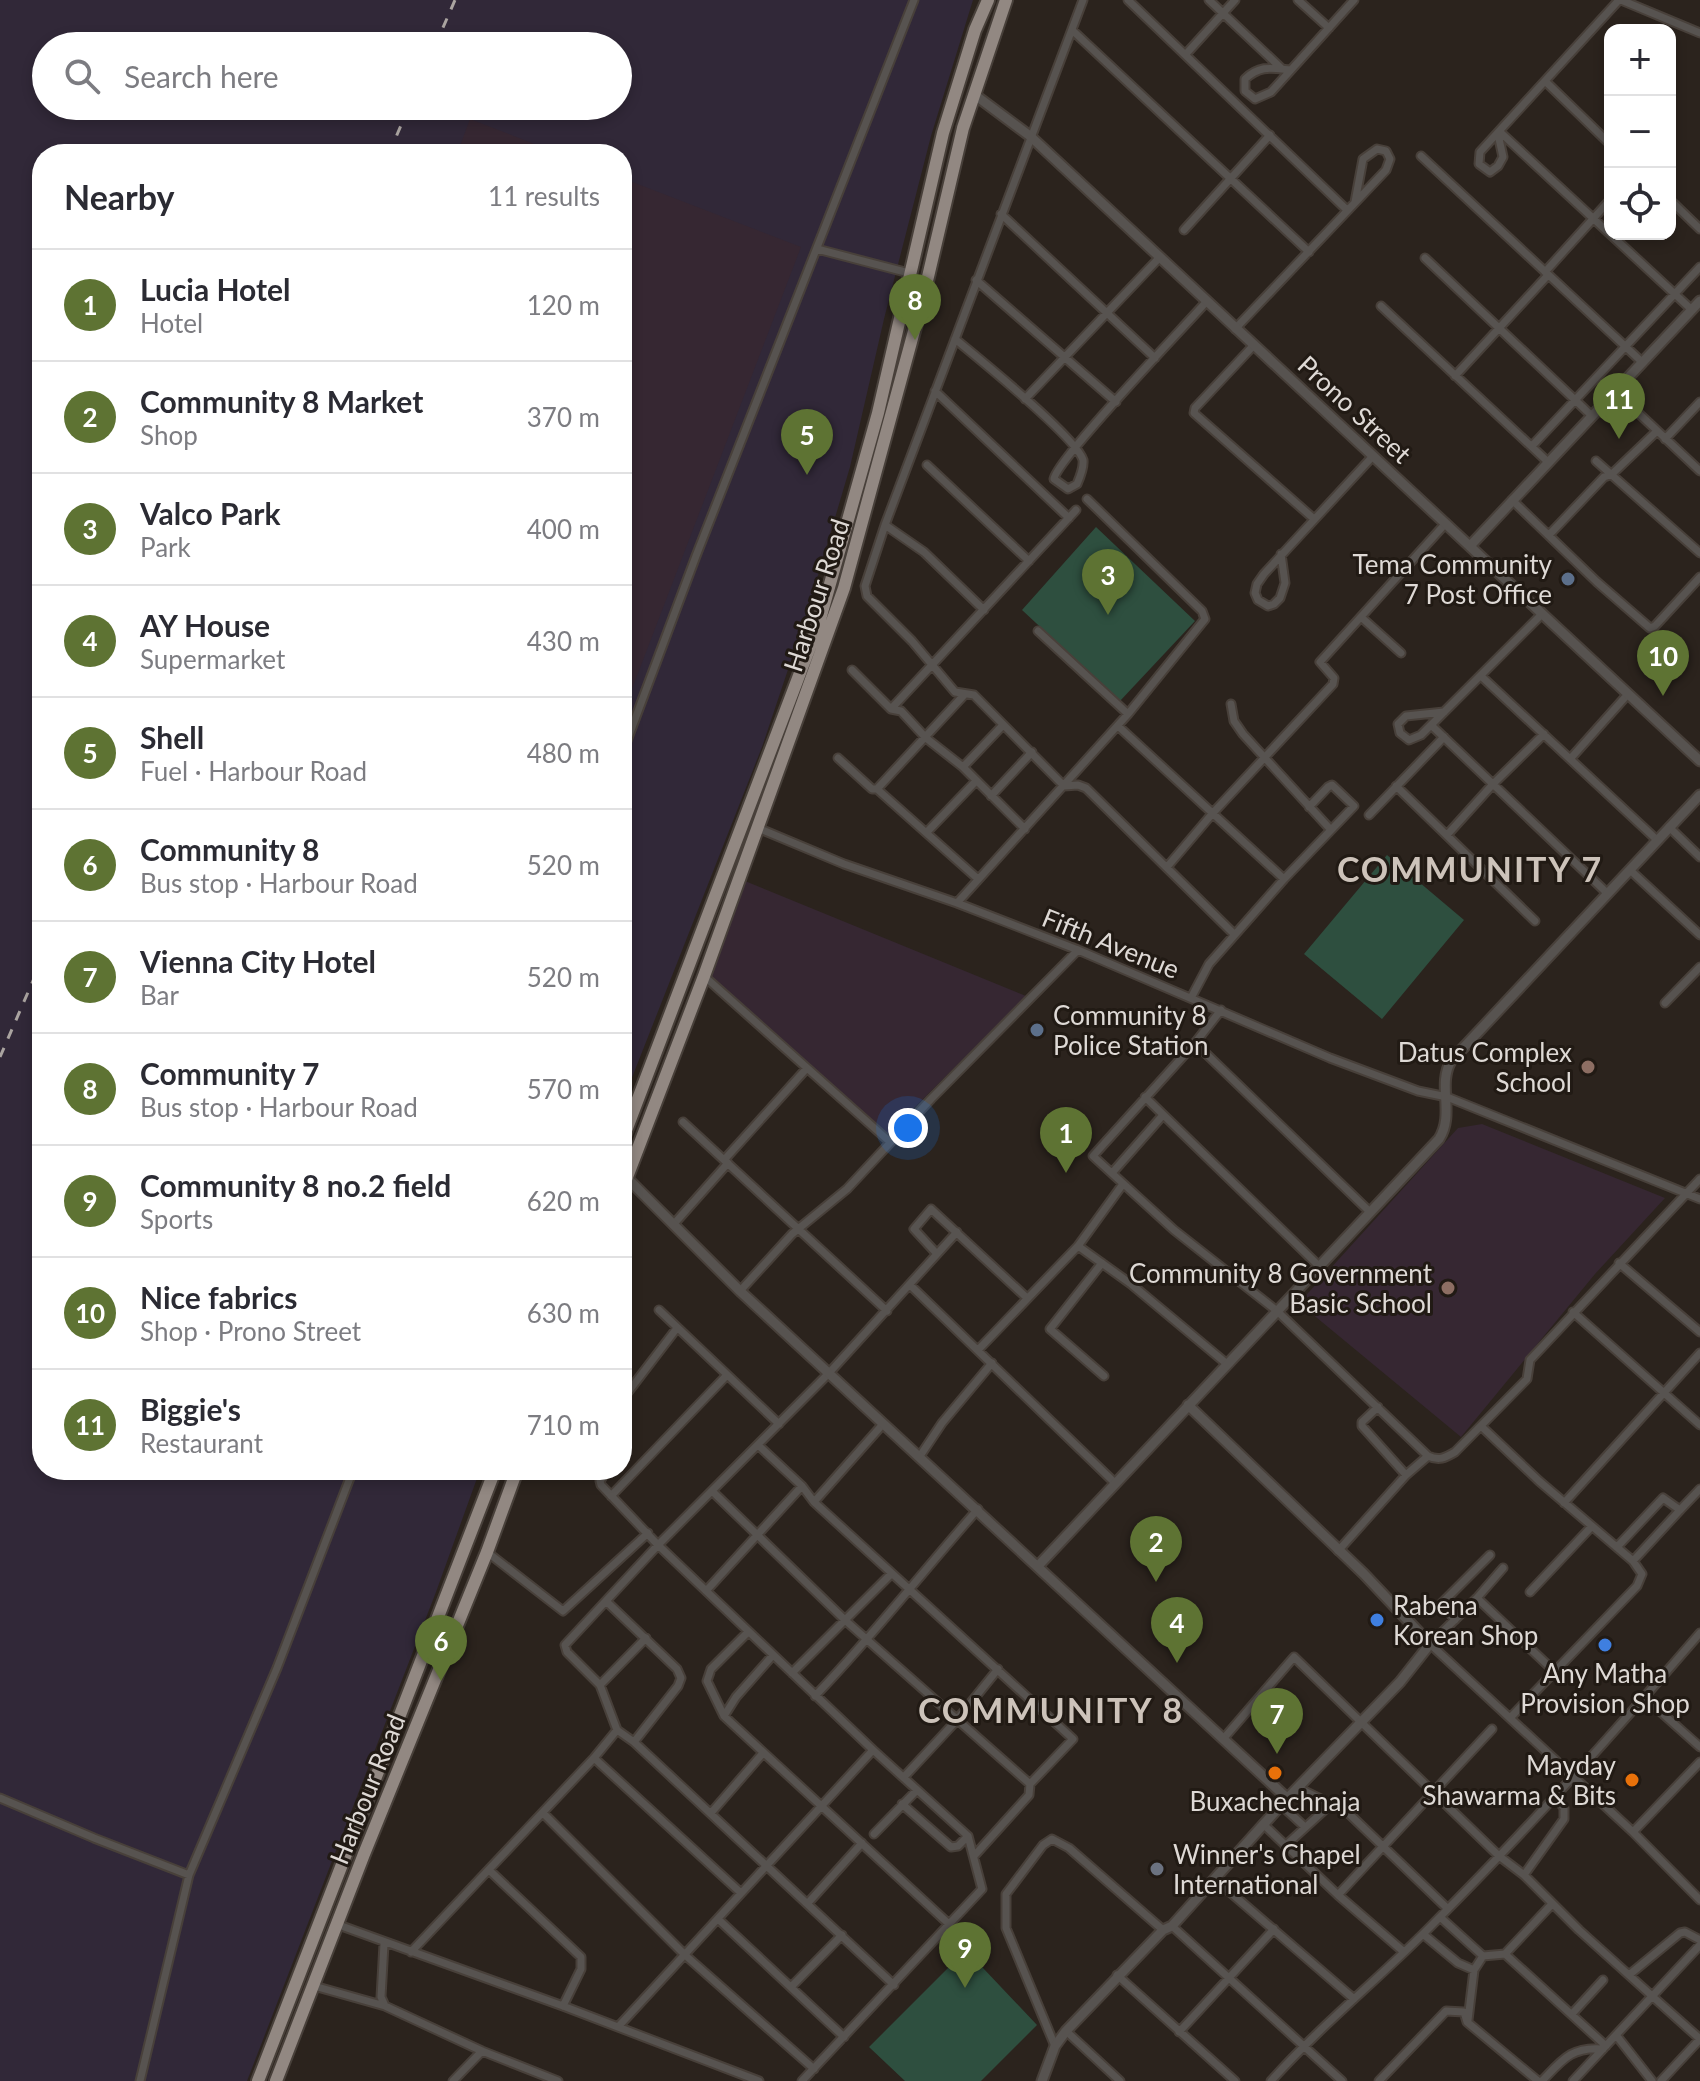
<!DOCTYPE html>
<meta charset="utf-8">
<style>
body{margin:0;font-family:Lato,sans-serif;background:#f7f7f7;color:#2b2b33}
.controls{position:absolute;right:24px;top:24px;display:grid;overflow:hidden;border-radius:16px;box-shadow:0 4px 12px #0003}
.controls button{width:72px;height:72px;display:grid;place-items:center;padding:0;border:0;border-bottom:2px solid #e1e1e2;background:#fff;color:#2b2b33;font:40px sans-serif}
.you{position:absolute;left:908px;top:1128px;width:28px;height:28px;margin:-20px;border:6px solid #fff;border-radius:50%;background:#1a73e8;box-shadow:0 0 0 12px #1a73e833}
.badge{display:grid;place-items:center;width:52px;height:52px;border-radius:50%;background:#5e7333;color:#fff;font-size:26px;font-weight:700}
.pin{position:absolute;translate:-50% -66px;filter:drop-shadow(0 2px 4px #0008)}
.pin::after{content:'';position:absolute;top:42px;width:28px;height:24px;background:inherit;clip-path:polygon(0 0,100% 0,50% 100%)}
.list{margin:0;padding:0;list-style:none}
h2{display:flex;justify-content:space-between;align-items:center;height:104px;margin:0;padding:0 32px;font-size:34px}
h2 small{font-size:26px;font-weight:400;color:#7c7c81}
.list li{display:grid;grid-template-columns:52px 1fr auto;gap:24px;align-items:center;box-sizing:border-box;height:112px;padding:0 32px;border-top:2px solid #e1e1e2}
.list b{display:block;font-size:30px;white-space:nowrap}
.list p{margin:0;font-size:26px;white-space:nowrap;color:#7c7c81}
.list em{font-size:26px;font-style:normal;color:#7c7c81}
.icon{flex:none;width:44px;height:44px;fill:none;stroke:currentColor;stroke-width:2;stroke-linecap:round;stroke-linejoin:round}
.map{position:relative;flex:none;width:1700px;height:2081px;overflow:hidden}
.search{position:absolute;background:#fff;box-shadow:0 4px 12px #0003;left:32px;top:32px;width:600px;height:88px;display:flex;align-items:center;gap:20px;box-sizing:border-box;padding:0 28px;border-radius:44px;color:#7c7c81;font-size:30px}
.panel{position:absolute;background:#fff;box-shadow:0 4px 12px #0003;left:32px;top:144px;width:600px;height:1336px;border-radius:32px}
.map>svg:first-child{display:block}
.industrial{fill:#312838;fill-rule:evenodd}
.education{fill:#362732}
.green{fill:#2e4f3f}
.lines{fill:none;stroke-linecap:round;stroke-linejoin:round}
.minor-casing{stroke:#48403a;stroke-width:11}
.tertiary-casing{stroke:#48403a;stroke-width:13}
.trunk-casing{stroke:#48403a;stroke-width:16}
.minor{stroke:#575350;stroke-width:7}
.tertiary{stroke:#575350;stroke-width:9}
.trunk{stroke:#928882;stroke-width:12}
.rail{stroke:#aaa4a0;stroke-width:3;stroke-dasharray:10 10;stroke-linecap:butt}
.service-dot{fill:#5c6f8a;stroke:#211a14;stroke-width:3}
.education-dot{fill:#8d6e63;stroke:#211a14;stroke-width:3}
.shop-dot{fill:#3f7fe0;stroke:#211a14;stroke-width:3}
.food-dot{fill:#e8710a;stroke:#211a14;stroke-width:3}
.worship-dot{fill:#6b7280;stroke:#211a14;stroke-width:3}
.labels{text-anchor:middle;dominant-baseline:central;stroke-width:6;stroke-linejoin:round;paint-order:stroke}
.street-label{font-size:26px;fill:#ded9d5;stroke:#211a14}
.poi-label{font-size:26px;fill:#ded9d5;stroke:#211a14;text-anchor:end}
.district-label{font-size:34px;font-weight:bold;letter-spacing:2px;fill:#cdc3ba;stroke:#211a14}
</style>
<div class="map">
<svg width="1700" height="2081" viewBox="0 0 1700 2081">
<rect width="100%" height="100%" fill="#2b231d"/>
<path class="industrial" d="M0 0H973L931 136 884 319 850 467 806 616 762 747 622 1103V154H42V1470H480L436 1592 247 2081H0ZM46 46H618V106H46Z"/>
<path class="education" d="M470 119 560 154H457Z
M622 178 801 247 622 715Z
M745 881 1026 996 885 1137 710 976Z
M1482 1124 1665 1198 1595 1274 1461 1437 1299 1303 1458 1128Z"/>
<path class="green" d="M1096 527 1195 621 1120 701 1022 610Z
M1387 855 1464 920 1382 1019 1304 954Z
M966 1950 1037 2025 981 2081H905L869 2047Z"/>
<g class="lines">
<defs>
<path id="minor" d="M1128 0 1347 210
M1209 0 1281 68
M1298 0 1329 28
M1621 0 1700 33
M1072 30 1309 252
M1186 54 1235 0
M1290 70C1271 68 1260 65 1245 79V91L1255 99 1271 92 1354 0
M1545 81 1610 144
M1500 132 1692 310
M1498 134 1503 157 1498 166 1490 172 1479 164 1480 152 1619 0
M1421 156 1642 362
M1670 200 1700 229
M1001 214 1155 358
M1184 230 1270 135
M817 249 909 273
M1425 258 1592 416
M1545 272 1610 200
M976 280 1116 402
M1381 306 1548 462
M1235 329 1386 170 1390 159 1386 151 1377 149 1363 159 1355 202
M955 339C978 358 1077 438 1083 460 1084 468 1080 477 1077 484L1068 489 1054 479C1056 460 1185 326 1207 301
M1253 346 1195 408 1194 413 1314 519
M1455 376 1548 275
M935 391 1069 518
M1615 391 1700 471
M1025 399 1160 257
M1665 439 1700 402
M1532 446 1700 267
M1596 461 1700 553
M927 465 1029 561
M1512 500 1597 582 1650 628 1655 626 1700 577
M885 525 865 586 867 596 912 641 955 692 974 695 1064 786 1078 785 1086 788 1234 934
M1549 535 1604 477 1612 474 1657 431
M1281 554 1285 583 1280 598 1274 604 1268 606 1258 600 1255 593 1257 584 1264 574 1373 456
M984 610 924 552 885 525 1083 0
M1361 617 1401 653
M1038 631 1128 714
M852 670 891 709 901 711 926 738 963 767 1025 829
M1481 676 1657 840
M1231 704 1234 721 1243 734 1331 830
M891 709 1076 510
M1444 712 1406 716 1398 724 1400 733 1409 740 1421 735 1542 614
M1431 725 1607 893
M1118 726 1284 879
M622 754 696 556 914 0
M838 758 872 789H877L978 879
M1571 758 1628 694
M963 767 1003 725
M1396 786 1535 921
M877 789 964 695
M991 796 1032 752
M1369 815 1444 737
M1669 827 1700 857
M758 828 844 864 957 903 1078 950 1330 1058 1418 1091 1447 1097 1700 1199
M927 832 976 781
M1447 835 1493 784 1544 734
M1167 867 1212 814 1333 684 1334 678 1320 662 1446 523
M1630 870 1700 935
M957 903 1128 714 1205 619 1202 611 1087 499
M704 976 890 1142
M1191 998 1209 964 1284 879 1354 806 1332 785 1328 787 1309 807
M1665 1003 1700 967
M1221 1010 1195 1043 1093 1156 1174 1230 1277 1311 1428 1456C1439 1461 1445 1458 1455 1452L1527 1379 1530 1360 1700 1179
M1195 1043 1370 1212
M1145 1097 1320 1267
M683 1122 887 1311
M724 1160 807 1068
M1112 1173 1163 1115
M673 1225 728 1163
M1078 1246 1131 1284 1227 1364
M937 1254 914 1229 931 1209 1027 1298
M1102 1263 1050 1329 1104 1376
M1619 1263 1700 1332
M910 1285 1115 1483
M740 1291 792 1234 847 1189 931 1099 1078 950
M659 1310 779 1424
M1573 1312 1700 1425
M978 1350 1078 1246 1123 1184
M622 1400 677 1328
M1378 1407 1362 1422V1426L1406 1475
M1482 1427 1539 1481 1633 1561 1642 1574 1637 1586 1510 1718
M758 1445 802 1486 814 1502 1073 1739 1030 1784 1029 1795 974 1856
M920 1456 942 1423 992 1363
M607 1470 600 1481 601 1485 658 1545 565 1645 567 1652 600 1685 617 1730 634 1742 894 1985
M713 1492 846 1621 1030 1784
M611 1496 727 1375
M814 1502 883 1424
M1564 1503 1700 1353
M1680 1510 1700 1489
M1617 1547 1663 1498 1680 1510 1633 1561
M1338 1551 1406 1475 1428 1456
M487 1552 563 1611 648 1533
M1503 1568 1477 1598 1430 1644 1633 1832 1700 1900
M706 1591 802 1486
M1530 1592 1592 1526
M1477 1598 1555 1672
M607 1602 677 1669 681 1678 678 1686 634 1742
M1455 1620 1442 1603 1490 1555
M748 1632 711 1669 707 1681 724 1716 736 1697 773 1655
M792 1673 891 1574
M600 1685 646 1638
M815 1696C873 1636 923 1571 978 1509
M1644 1697 1700 1747
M724 1716 950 1925
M1224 1738 1294 1657 1499 1856 1524 1875 1579 1930 1651 1995
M594 1758 741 1893
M904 1777 956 1721 998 1669
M1298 1788 1331 1804 1341 1806 1448 1909
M0 1798 94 1838 189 1875
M902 1804 951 1847 958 1846 968 1836
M1281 1805 1305 1827
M543 1813 685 1955 814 2069
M711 1813 763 1753
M1263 1824 1338 1895 1404 1952
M1633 1832 1700 1762
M874 1834 917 1790
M1285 1846 1331 1804
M489 1870 581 1957V1969L563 2006
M1524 1875 1564 1819V1808L1556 1797
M1216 1880 1354 1999
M1338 1895 1492 1729
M808 1903 862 1843
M1440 1917 1483 1956 1505 1954 1606 2046
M718 1919 844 2037
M336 1924 563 2006 759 2081
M1172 1926 1342 2081
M1423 1934 1458 1963 1474 1970 1483 1956
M384 1944 381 1997 385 2006 482 2051 558 2081
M411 1952 594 1758 617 1730
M1505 1954 1552 1904
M1117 1975 1235 2081
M1629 1975 1680 1933 1685 1932 1700 1940
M314 1986 385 2006
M791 1987 842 1935
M1652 1996 1700 2039
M1572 2014 1603 1980
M1468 2020 1474 1970
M618 2027 873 1750 658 1545 829 1373 957 1232
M1066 2031 1120 2081
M1179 2032 1274 1929
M1616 2035 1652 2081
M1055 2046 1006 1928V1894L1043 1845 1052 1839 1069 1848 1163 1930
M140 2081 189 1875 277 1668 353 1470
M453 2081 482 2051
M802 2081 982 1889 968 1836 873 1750
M1271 2081C1321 2025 1380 1978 1433 1924 1526 1831 1614 1733 1700 1633
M1379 2081 1446 2011 1464 2012 1467 2022 1538 2081
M1542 2081C1562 2060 1572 2046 1603 2049
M1573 2081 1700 1945
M1661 2081 1700 2039"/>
<path id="tertiary" d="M975 95 1030 136 1700 761
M1470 546 1700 301
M627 1178 740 1291 1288 1799
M1038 1566 1439 1139C1455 1114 1437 1085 1451 1061L1700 795
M1042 2081 1055 2046 1066 2031 1163 1930 1172 1926 1281 1805 1400 1682 1430 1644 1364 1574 1188 1405"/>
<path id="trunk" d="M622 1141 819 623 878 413 943 133 975 30 988 0
M622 1190 704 976 844 588 923 298 963 128 1006 0
M258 2081 495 1470
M276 2081 364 1854 487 1552 517 1470"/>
</defs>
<use href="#minor" class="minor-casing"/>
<use href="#tertiary" class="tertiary-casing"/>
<use href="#trunk" class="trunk-casing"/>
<use href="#minor" class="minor"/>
<use href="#tertiary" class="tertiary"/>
<use href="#trunk" class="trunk"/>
<path class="rail" d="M435 46 455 0
M389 154 409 106
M0 1057 42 960"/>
</g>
<g class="service-dot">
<circle cx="1568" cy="579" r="8"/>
<circle cx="1037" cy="1030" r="8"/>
</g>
<g class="education-dot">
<circle cx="1588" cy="1067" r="8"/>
<circle cx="1448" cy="1288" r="8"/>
</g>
<g class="shop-dot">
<circle cx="1377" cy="1620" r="8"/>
<circle cx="1605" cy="1645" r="8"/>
</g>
<g class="food-dot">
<circle cx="1275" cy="1773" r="8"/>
<circle cx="1632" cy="1780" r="8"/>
</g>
<circle class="worship-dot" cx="1157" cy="1869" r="8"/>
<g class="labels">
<g class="street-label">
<text transform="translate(1355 409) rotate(43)">Prono Street</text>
<text transform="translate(816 595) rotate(-72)">Harbour Road</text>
<text transform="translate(1111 943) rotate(22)">Fifth Avenue</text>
<text transform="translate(367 1789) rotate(-68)">Harbour Road</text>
</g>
<g class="poi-label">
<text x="1552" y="564">Tema Community<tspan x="1552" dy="30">7 Post Office</tspan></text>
<text x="1053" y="1015" text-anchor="start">Community 8<tspan x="1053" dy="30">Police Station</tspan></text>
<text x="1572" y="1052">Datus Complex<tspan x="1572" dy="30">School</tspan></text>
<text x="1432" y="1273">Community 8 Government<tspan x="1432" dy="30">Basic School</tspan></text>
<text x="1393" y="1605" text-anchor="start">Rabena<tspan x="1393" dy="30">Korean Shop</tspan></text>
<text x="1605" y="1673" text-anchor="middle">Any Matha<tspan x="1605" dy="30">Provision Shop</tspan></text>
<text x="1616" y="1765">Mayday<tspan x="1616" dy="30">Shawarma &amp; Bits</tspan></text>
<text x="1275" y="1801" text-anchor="middle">Buxachechnaja</text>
<text x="1173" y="1854" text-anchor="start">Winner's Chapel<tspan x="1173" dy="30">International</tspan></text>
</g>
<g class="district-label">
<text x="1470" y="868">COMMUNITY 7</text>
<text x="1051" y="1709">COMMUNITY 8</text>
</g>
</g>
</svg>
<div class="controls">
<button>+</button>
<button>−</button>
<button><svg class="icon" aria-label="locate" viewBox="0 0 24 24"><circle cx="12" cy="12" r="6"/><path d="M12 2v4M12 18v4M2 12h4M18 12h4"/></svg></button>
</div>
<div class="you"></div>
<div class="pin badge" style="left:1066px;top:1173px">1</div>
<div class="pin badge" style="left:1156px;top:1582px">2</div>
<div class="pin badge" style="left:1108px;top:615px">3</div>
<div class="pin badge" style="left:1177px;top:1663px">4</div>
<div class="pin badge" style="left:807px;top:475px">5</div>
<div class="pin badge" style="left:441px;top:1681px">6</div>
<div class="pin badge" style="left:1277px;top:1754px">7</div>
<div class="pin badge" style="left:915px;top:340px">8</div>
<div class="pin badge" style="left:965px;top:1988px">9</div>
<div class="pin badge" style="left:1663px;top:696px">10</div>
<div class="pin badge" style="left:1619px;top:439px">11</div>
<div class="search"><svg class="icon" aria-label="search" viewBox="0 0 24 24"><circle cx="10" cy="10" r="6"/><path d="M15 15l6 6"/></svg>Search here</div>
<section class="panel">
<h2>Nearby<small>11 results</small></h2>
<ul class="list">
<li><span class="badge">1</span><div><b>Lucia Hotel</b><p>Hotel</p></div><em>120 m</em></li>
<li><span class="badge">2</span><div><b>Community 8 Market</b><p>Shop</p></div><em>370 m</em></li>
<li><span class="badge">3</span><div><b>Valco Park</b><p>Park</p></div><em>400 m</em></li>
<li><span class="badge">4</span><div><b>AY House</b><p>Supermarket</p></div><em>430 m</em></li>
<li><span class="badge">5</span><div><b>Shell</b><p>Fuel · Harbour Road</p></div><em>480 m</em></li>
<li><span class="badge">6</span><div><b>Community 8</b><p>Bus stop · Harbour Road</p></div><em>520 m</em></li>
<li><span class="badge">7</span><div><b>Vienna City Hotel</b><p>Bar</p></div><em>520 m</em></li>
<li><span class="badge">8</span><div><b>Community 7</b><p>Bus stop · Harbour Road</p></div><em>570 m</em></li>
<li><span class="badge">9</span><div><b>Community 8 no.2 field</b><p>Sports</p></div><em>620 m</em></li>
<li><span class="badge">10</span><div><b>Nice fabrics</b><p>Shop · Prono Street</p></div><em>630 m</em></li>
<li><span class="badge">11</span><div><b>Biggie's</b><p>Restaurant</p></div><em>710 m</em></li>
</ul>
</section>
</div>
